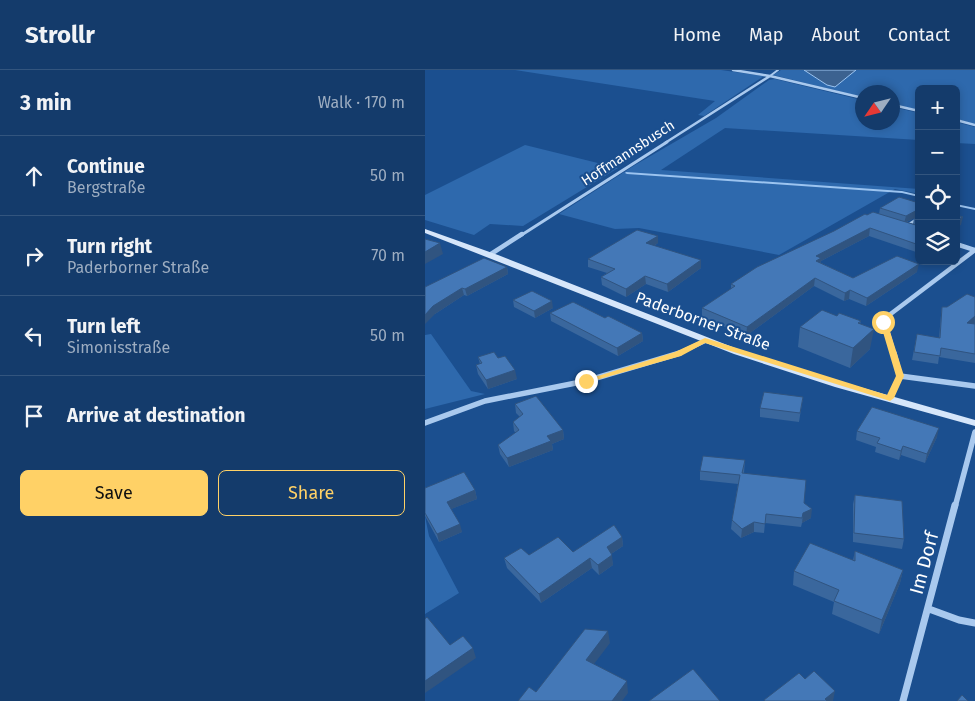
<!DOCTYPE html>
<meta charset="utf-8">
<style>
body{margin:0;font-family:"Fira Sans",sans-serif;background:#214673;color:#f1f3f6}
.controls{position:absolute;right:15px;top:15px;display:grid;overflow:hidden;border-radius:8px;box-shadow:0 2px 8px #0003}
.controls button{width:45px;height:45px;display:grid;place-items:center;padding:0;border:0;border-bottom:1px solid #33557e;background:#143b6b;color:#f1f3f6;font:25px sans-serif}
.compass{position:absolute;left:430px;top:15px;width:45px;height:45px;border-radius:50%;background:#143b6b;box-shadow:0 2px 8px #0003;rotate:235deg}
.stop{position:absolute;width:15px;height:15px;margin:-11px;border:4px solid #ffd166;border-radius:50%;background:#fff}
.stop.end{background:#ffd166;border-color:#fff;box-shadow:0 1px 5px #0008}
.list{margin:0;padding:0;list-style:none}
h2{display:flex;justify-content:space-between;align-items:center;height:65px;margin:0;padding:0 20px;font-size:21px}
h2 small{font-size:16px;font-weight:400;color:#9dadc1}
.list li{display:grid;grid-template-columns:32px 1fr auto;gap:15px;align-items:center;box-sizing:border-box;height:80px;padding:0 20px;border-top:1px solid #33557e}
.list b{display:block;font-size:19px;white-space:nowrap}
.list p{margin:0;font-size:16px;white-space:nowrap;color:#9dadc1}
.list em{font-size:16px;font-style:normal;color:#9dadc1}
.actions{display:flex;gap:10px;padding:15px 20px}
.actions a{flex:1;padding:11px 0;border:1px solid #ffd166;border-radius:8px;text-align:center;font-size:18px;color:#ffd166}
.actions .main{background:#ffd166;color:#111}
.icon{flex:none;width:28px;height:28px;fill:none;stroke:currentColor;stroke-width:2;stroke-linecap:round;stroke-linejoin:round}
.map{position:relative;flex:none;width:550px;height:631px;overflow:hidden}
header{display:flex;align-items:center;gap:30px;box-sizing:border-box;height:70px;padding:0 25px;background:#143b6b;border-bottom:1px solid #33557e}
header strong{font-size:24px}
nav{display:flex;gap:28px;margin-inline-start:auto;font-size:18px}
main{display:flex}
aside{flex:1;background:#143b6b}
.map>svg:first-child{display:block}
.green{fill:#2e69ad}
.water{fill:#3c6290;stroke:#9cc4f0}
.lines{fill:none;stroke-linecap:round;stroke-linejoin:round}
.stream{fill:#9cc4f0;fill-rule:evenodd}
.lane{stroke:#a9c9ee;stroke-width:2}
.street-far4{stroke:#a9c9ee;stroke-width:2.5}
.street-far3{stroke:#a9c9ee;stroke-width:3}
.street-far2{stroke:#a9c9ee;stroke-width:4.5}
.street-far1{stroke:#a9c9ee;stroke-width:5.5}
.street{stroke:#a9c9ee;stroke-width:7}
.secondary{fill:#d6e6fa;fill-rule:evenodd}
.wall{fill:#3a679d;fill-rule:evenodd}
.shaded-wall{fill:#305480}
.building{fill:#4478b7;stroke:#305480}
.route{fill:#ffd166}
.labels{text-anchor:middle;dominant-baseline:central;stroke-width:4;stroke-linejoin:round;paint-order:stroke}
.far-street-label{font-size:14px;fill:#fff;stroke:#1b4f8f}
.street-label{font-size:16px;fill:#fff;stroke:#1b4f8f}
.near-street-label{font-size:19px;fill:#fff;stroke:#1b4f8f}
</style>
<header>
<strong>Strollr</strong>
<nav><a>Home</a><a>Map</a><a>About</a><a>Contact</a></nav>
</header>
<main>
<aside>
<h2>3 min<small>Walk · 170 m</small></h2>
<ul class="list">
<li><svg class="icon" aria-label="ahead" viewBox="0 0 24 24"><path d="M12 20V5M6 11l6-6 6 6"/></svg><div><b>Continue</b><p>Bergstraße</p></div><em>50 m</em></li>
<li><svg class="icon" aria-label="right" viewBox="0 0 24 24"><path d="M7 20v-9h11M14 6l5 5-5 5"/></svg><div><b>Turn right</b><p>Paderborner Straße</p></div><em>70 m</em></li>
<li><svg class="icon" aria-label="left" viewBox="0 0 24 24"><path d="M17 20v-9H6M10 6l-5 5 5 5"/></svg><div><b>Turn left</b><p>Simonisstraße</p></div><em>50 m</em></li>
<li><svg class="icon" aria-label="arrive" viewBox="0 0 24 24"><path d="M6 21V4h12l-3 4 3 4H6"/></svg><div><b>Arrive at destination</b></div></li>
</ul>
<div class="actions"><a class="main">Save</a><a>Share</a></div>
</aside>
<div class="map">
<svg width="550" height="631" viewBox="0 0 550 631">
<rect width="100%" height="100%" fill="#1b4f8f"/>
<path class="green" d="M90 0H296L339 6 279 46 273 45 290 31Z
M356 0H379L399 13 431 0H550V54L531 49V19H494V40L468 34V22H438L437 27 348 5Z
M350 9 437 30 438 52H468V37L494 43V70L300 58 236 100 494 119V124L470 119 354 185 214 158 190 159 134 144 210 95 291 48 344 10Z
M531 52 550 57V74L531 73Z
M100 75 193 98 98 156 65 154 49 165 0 150V125Z
M6 264 46 321 60 324 0 339V265Z
M0 446 4 466 34 523 0 544Z"/>
<path class="water" d="M379 0H431L410 17 402 15Z"/>
<g class="lines">
<path class="stream" d="M201 102 477 121 494 125V127L477 123 202 104 200 103Z
M531 134 550 138V140L531 136Z"/>
<path class="lane" d="M345 6 353 0"/>
<path class="street-far4" d="M308 0 345 6 438 28
M468 35 494 41
M531 50 550 55
M240 73 345 6"/>
<path class="street-far3" d="M480 157 494 148
M95 166 242 72"/>
<path class="street-far2" d="M531 174 550 180
M66 184 97 164
M252 284 280 271
M469 284 459 249 550 180"/>
<path class="street-far1" d="M475 306 550 316
M465 329 475 306 469 283
M0 353 60 331 161 311 255 283
M530 437 550 362"/>
<path class="street" d="M504 539 534 550 550 553
M478 631 530 435"/>
<path class="secondary" d="M0 159 73 185 315 280 417 312 550 350V356L410 317 309 284 0 163Z"/>
</g>
<path class="wall" d="M494 133V183L444 166 396 191V193L428 208 492 202 441 236 424 229 419 231 389 216 321 266 277 247V238L306 219V214L442 145 454 144 455 138ZM492 146 489 148 488 154 482 152Z
M233 173 229 176 276 198 243 222 221 214 201 227 177 215 176 207 182 203 163 197V189Z
M82 197 83 204 42 226 39 225 10 244 0 217Z
M88 230 128 238 110 248 89 237Z
M517 237 550 253 548 254H550V293L514 287 513 294 487 290 492 264 514 268 516 245Z
M125 243 180 248 217 263 218 271 193 286 126 251Z
M412 246 436 251 435 254 445 279 425 298 373 277 375 257Z
M53 287 73 288 92 309 63 319 53 304 51 295 55 294Z
M378 327 374 352 335 347V338Z
M90 334 138 360 139 369 127 374 128 380 84 397 75 384 73 375 91 363 89 361 88 352 95 347 91 343Z
M432 361 512 367 500 393 476 385 474 390 450 382 451 377 431 370Z
M320 390 319 403 379 433 386 448 377 453 376 457 340 453 339 463 329 462 316 468 306 459 307 450 313 414 275 410V401Z
M0 418 50 420 52 429 26 439 37 462 14 472 0 446Z
M430 425 479 469 477 479 428 472V434Z
M197 467 198 476 186 484 188 495 174 505 167 498 116 533 82 498 79 488 148 482Z
M430 481 478 500 475 513 454 564 407 544 409 532 368 515 369 501 428 490Z"/>
<path class="shaded-wall" d="M494 139V146L479 153 481 146Z
M538 147 536 155 531 157V150Z
M445 158 444 166 396 191 395 196 390 199 391 186Z
M233 166V173L221 181V173Z
M15 173 18 184 0 194V182Z
M276 190V198L243 222 242 214Z
M494 194 492 202 441 236 442 228Z
M82 197 83 204 42 226 40 219Z
M220 206 221 214 201 227V219Z
M390 208 389 216 321 266 322 257Z
M37 218 39 225 10 244 0 254V245L8 236Z
M425 220 424 229 419 231 420 223Z
M127 231 128 238 110 248 109 241Z
M550 246V253L540 261 542 253Z
M449 259 445 279 425 298 428 278Z
M217 263 218 271 193 286 192 278Z
M90 300 92 309 63 319 61 310Z
M514 358 512 367 500 393 502 384Z
M138 360 139 369 127 374 128 380 84 397 82 388 122 366Z
M478 376 476 385 474 390 476 381Z
M50 420 52 429 24 440 22 432Z
M387 439 386 448 377 453 378 443Z
M329 452V462L316 468 317 459Z
M35 454 37 462 14 472 12 464Z
M197 467 198 476 183 486 182 477Z
M187 485 188 495 174 505 173 495Z
M165 488 167 498 116 533 114 524Z
M478 500 475 513 454 564 457 550Z
M183 561 185 573 163 602 161 590Z
M48 578 51 588 0 623V611Z
M202 611 203 623 197 631H187Z
M410 621 408 631H400V629Z"/>
<path class="building" d="M474 127 494 133V139L481 146 455 138Z
M448 142 494 156V175L445 158 391 186 396 188 391 191 428 208 472 186 494 194 442 228 425 220 420 223 390 208 322 257 277 238 310 216 306 214 332 197 409 161 440 144 442 145Z
M494 145V150L489 148Z
M531 145 538 147 531 150Z
M212 160 233 166 221 173 276 190 242 214 220 206 201 219 176 207 190 199 163 189Z
M0 169 15 173 0 182Z
M59 188 82 197 40 219 37 218 8 236 0 245V217Z
M107 221 127 231 109 241 88 230Z
M542 224 550 227V246L542 253 550 254V284L516 278 515 286 489 282 492 264 515 268 517 237H522Z
M148 232 180 248 183 246 217 263 192 278 125 243Z
M397 240 412 246 414 243 436 251 433 253 449 259 428 278 375 257Z
M69 282 73 288 80 286 90 300 61 310 51 295 57 293 53 287Z
M339 322 378 327 375 343 335 338Z
M111 326 138 360 122 366 126 371 82 388 73 375 94 360 88 352 98 344 90 334Z
M447 337 514 358 502 384 478 376 476 381 452 373 455 368 432 361Z
M278 386 320 390 317 403 381 410 379 433 387 439 378 443 377 448 341 444 340 454 329 452 317 459 307 450 315 405 275 401Z
M39 402 50 420 22 432 35 454 12 464 0 443V418Z
M430 425 477 431 479 469 429 463Z
M189 455 197 467 182 477 187 485 173 495 165 488 114 524 79 488 96 478 104 485 133 467 148 482Z
M385 473 430 491V481L478 500 457 550 409 531 414 520 369 501Z
M2 547 25 575 38 566 48 578 0 611V549Z
M160 559 183 561 161 590 202 611 187 631H93L104 617 111 622Z
M268 599 295 631H224Z
M389 601 410 621 400 629 402 631H340L339 630 374 603 380 609Z
M537 625 543 631H532Z"/>
<path class="route" d="M458 249 462 252 479 306 469 328 465 331 280 273 256 286 164 312 157 311 250 282 280 268 462 325 471 306 455 252Z"/>
<g class="labels">
<g class="far-street-label">
<text transform="translate(203 83) rotate(-33)">Hoffmannsbusch</text>
</g>
<g class="street-label">
<text transform="translate(278 251) rotate(20)">Paderborner Straße</text>
</g>
<g class="near-street-label">
<text transform="translate(499 493) rotate(-75)">Im Dorf</text>
</g>
</g>
</svg>
<div class="controls">
<button>+</button>
<button>−</button>
<button><svg class="icon" aria-label="locate" viewBox="0 0 24 24"><circle cx="12" cy="12" r="6"/><path d="M12 2v4M12 18v4M2 12h4M18 12h4"/></svg></button>
<button><svg class="icon" aria-label="layers" viewBox="0 0 24 24"><path d="M12 4l9 5-9 5-9-5zM3 14l9 5 9-5"/></svg></button>
</div>
<svg class="compass" viewBox="-18 -18 36 36"><path d="M0-13l5 13h-10z" fill="#e53935"/><path d="M0 13l5-13h-10z" fill="#9dadc1"/></svg>
<div class="stop" style="left:458px;top:252px"></div>
<div class="stop end" style="left:161px;top:311px"></div>
</div>
</main>
